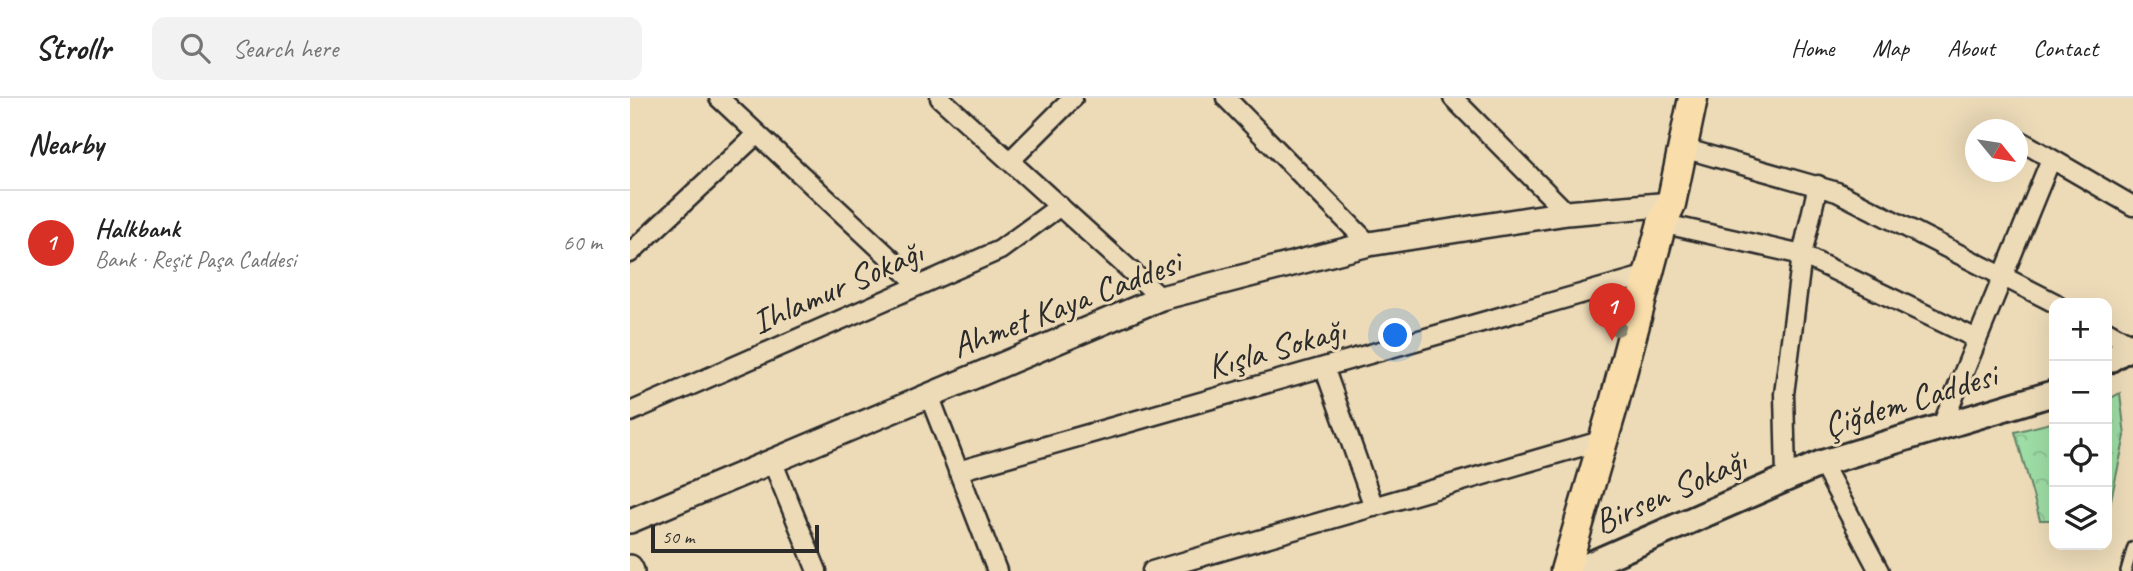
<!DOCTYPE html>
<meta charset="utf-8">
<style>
body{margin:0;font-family:Caveat,sans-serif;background:#f2f2f2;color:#222}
.controls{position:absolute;right:21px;bottom:21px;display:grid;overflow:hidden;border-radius:14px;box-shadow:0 7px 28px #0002}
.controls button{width:63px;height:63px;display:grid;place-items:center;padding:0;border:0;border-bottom:2px solid #e0e0e0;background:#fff;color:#222;font:35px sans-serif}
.compass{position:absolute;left:1335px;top:21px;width:63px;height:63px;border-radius:50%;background:#fff;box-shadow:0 7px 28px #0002;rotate:120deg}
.scale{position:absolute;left:21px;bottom:18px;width:168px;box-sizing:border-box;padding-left:7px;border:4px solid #2b2b2b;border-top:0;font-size:19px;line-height:24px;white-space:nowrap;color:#2b2b2b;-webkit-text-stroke:5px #eddbb8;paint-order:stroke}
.you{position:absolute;left:766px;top:238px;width:24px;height:24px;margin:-18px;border:5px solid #fff;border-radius:50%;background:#1a73e8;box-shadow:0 0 0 10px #1a73e833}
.badge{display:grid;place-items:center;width:46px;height:46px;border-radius:50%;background:#d93025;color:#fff;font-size:23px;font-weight:700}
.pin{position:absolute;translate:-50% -58px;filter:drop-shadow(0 2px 4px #0008)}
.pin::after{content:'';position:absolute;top:37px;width:24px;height:21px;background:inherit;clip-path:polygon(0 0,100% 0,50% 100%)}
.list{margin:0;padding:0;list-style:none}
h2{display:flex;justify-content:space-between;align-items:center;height:91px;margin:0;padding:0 28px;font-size:30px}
h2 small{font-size:23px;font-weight:400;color:#767676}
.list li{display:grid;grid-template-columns:46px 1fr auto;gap:21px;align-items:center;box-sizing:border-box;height:105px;padding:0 28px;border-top:2px solid #e0e0e0}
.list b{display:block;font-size:26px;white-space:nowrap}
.list p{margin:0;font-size:23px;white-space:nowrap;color:#767676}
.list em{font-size:23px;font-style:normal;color:#767676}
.icon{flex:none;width:38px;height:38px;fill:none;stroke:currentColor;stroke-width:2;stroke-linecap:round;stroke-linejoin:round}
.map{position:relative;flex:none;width:1503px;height:473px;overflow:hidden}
header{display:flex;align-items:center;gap:42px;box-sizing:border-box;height:98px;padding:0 35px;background:#fff;border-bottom:2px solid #e0e0e0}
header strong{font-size:33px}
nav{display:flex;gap:38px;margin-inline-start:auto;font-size:24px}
.search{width:490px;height:63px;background:#f2f2f2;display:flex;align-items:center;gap:18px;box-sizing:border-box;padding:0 24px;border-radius:14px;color:#767676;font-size:26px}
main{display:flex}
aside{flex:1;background:#fff}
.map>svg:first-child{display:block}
.park{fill:url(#park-crowns);stroke:#648468;stroke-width:2}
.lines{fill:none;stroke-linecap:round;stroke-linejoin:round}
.service-casing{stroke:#2b2b2b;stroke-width:14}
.minor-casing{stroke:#2b2b2b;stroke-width:23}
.tertiary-casing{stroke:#2b2b2b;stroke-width:28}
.secondary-casing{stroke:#2b2b2b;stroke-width:30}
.primary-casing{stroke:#2b2b2b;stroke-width:33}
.service{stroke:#eddbb8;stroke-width:9}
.minor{stroke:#eddbb8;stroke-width:18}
.tertiary{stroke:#eddbb8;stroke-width:23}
.secondary{stroke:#eddbb8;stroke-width:24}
.primary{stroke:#f9deab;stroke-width:28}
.tree{fill:#8c8974}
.labels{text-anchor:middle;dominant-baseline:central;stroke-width:6;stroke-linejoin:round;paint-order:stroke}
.street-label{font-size:35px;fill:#2b2b2b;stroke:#eddbb8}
</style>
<header>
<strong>Strollr</strong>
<div class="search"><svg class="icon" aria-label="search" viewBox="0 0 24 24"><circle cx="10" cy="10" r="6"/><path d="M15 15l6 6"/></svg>Search here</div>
<nav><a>Home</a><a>Map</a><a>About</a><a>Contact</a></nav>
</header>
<main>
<aside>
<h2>Nearby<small></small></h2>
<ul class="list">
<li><span class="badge">1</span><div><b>Halkbank</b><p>Bank · Reşit Paşa Caddesi</p></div><em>60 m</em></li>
</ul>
</aside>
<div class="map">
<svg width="1503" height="473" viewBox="0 0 1503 473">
<defs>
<pattern id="park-crowns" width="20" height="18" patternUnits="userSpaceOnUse" patternTransform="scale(1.75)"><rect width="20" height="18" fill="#9edda5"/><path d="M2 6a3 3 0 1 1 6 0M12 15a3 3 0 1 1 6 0" fill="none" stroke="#88be8e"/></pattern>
</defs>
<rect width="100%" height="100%" fill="#eddbb8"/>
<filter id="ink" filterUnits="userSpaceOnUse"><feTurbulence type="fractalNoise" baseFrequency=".0143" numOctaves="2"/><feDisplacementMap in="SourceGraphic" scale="14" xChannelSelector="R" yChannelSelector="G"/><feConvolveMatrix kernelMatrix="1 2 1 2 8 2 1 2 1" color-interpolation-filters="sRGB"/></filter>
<g filter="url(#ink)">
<path class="park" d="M1490 295 1495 338 1477 420V302Z
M1424 324V422H1410L1385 334Z"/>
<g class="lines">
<defs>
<path id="service" d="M1496 473 1503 449"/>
<path id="minor" d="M89 0 289 187
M310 0 531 200
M596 0 739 146
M823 0 937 115
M1389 42 1503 108
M1053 50 1207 94 1425 205
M381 62 443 0
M1044 128 1172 157 1347 241
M0 155 127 36
M1477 233 1502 247
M694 269 744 409
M299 297 367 473
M0 314 370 152 430 108
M1311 330 1421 61
M143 365 187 473
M1192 365 1249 473
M328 373 1021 176
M1156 379 1154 296 1172 157 1188 87
M522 473 974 342"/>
<path id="tertiary" d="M0 423 531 200 739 146 937 115 1041 106
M0 469 2 473"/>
<path id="secondary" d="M1477 263 1503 247
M952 470 1192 365 1424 295"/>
<path id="primary" d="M935 473 983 309 1032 125 1041 106 1063 0"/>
</defs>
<use href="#service" class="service-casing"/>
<use href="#minor" class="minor-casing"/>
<use href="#tertiary" class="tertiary-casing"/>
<use href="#secondary" class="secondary-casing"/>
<use href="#primary" class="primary-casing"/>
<use href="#service" class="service"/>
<use href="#minor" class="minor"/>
<use href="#tertiary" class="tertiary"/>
<use href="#secondary" class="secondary"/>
<use href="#primary" class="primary"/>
</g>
<circle class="tree" cx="987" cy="229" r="9"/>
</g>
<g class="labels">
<g class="street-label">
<text transform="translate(207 189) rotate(-24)">Ihlamur Sokağı</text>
<text transform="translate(436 206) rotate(-21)">Ahmet Kaya Caddesi</text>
<text transform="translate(646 250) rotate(-16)">Kışla Sokağı</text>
<text transform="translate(1280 302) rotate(-17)">Çiğdem Caddesi</text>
<text transform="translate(1040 393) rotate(-24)">Birsen Sokağı</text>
</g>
</g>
</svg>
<div class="controls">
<button>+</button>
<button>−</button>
<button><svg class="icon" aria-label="locate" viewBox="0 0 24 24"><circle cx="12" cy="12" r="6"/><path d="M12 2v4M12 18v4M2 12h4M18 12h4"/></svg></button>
<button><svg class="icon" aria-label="layers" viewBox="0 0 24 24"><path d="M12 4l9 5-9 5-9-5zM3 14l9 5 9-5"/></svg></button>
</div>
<svg class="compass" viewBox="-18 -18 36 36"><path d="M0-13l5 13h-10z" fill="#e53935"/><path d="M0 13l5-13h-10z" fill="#767676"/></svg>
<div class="scale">50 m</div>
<div class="you"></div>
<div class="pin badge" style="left:982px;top:243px">1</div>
</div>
</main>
